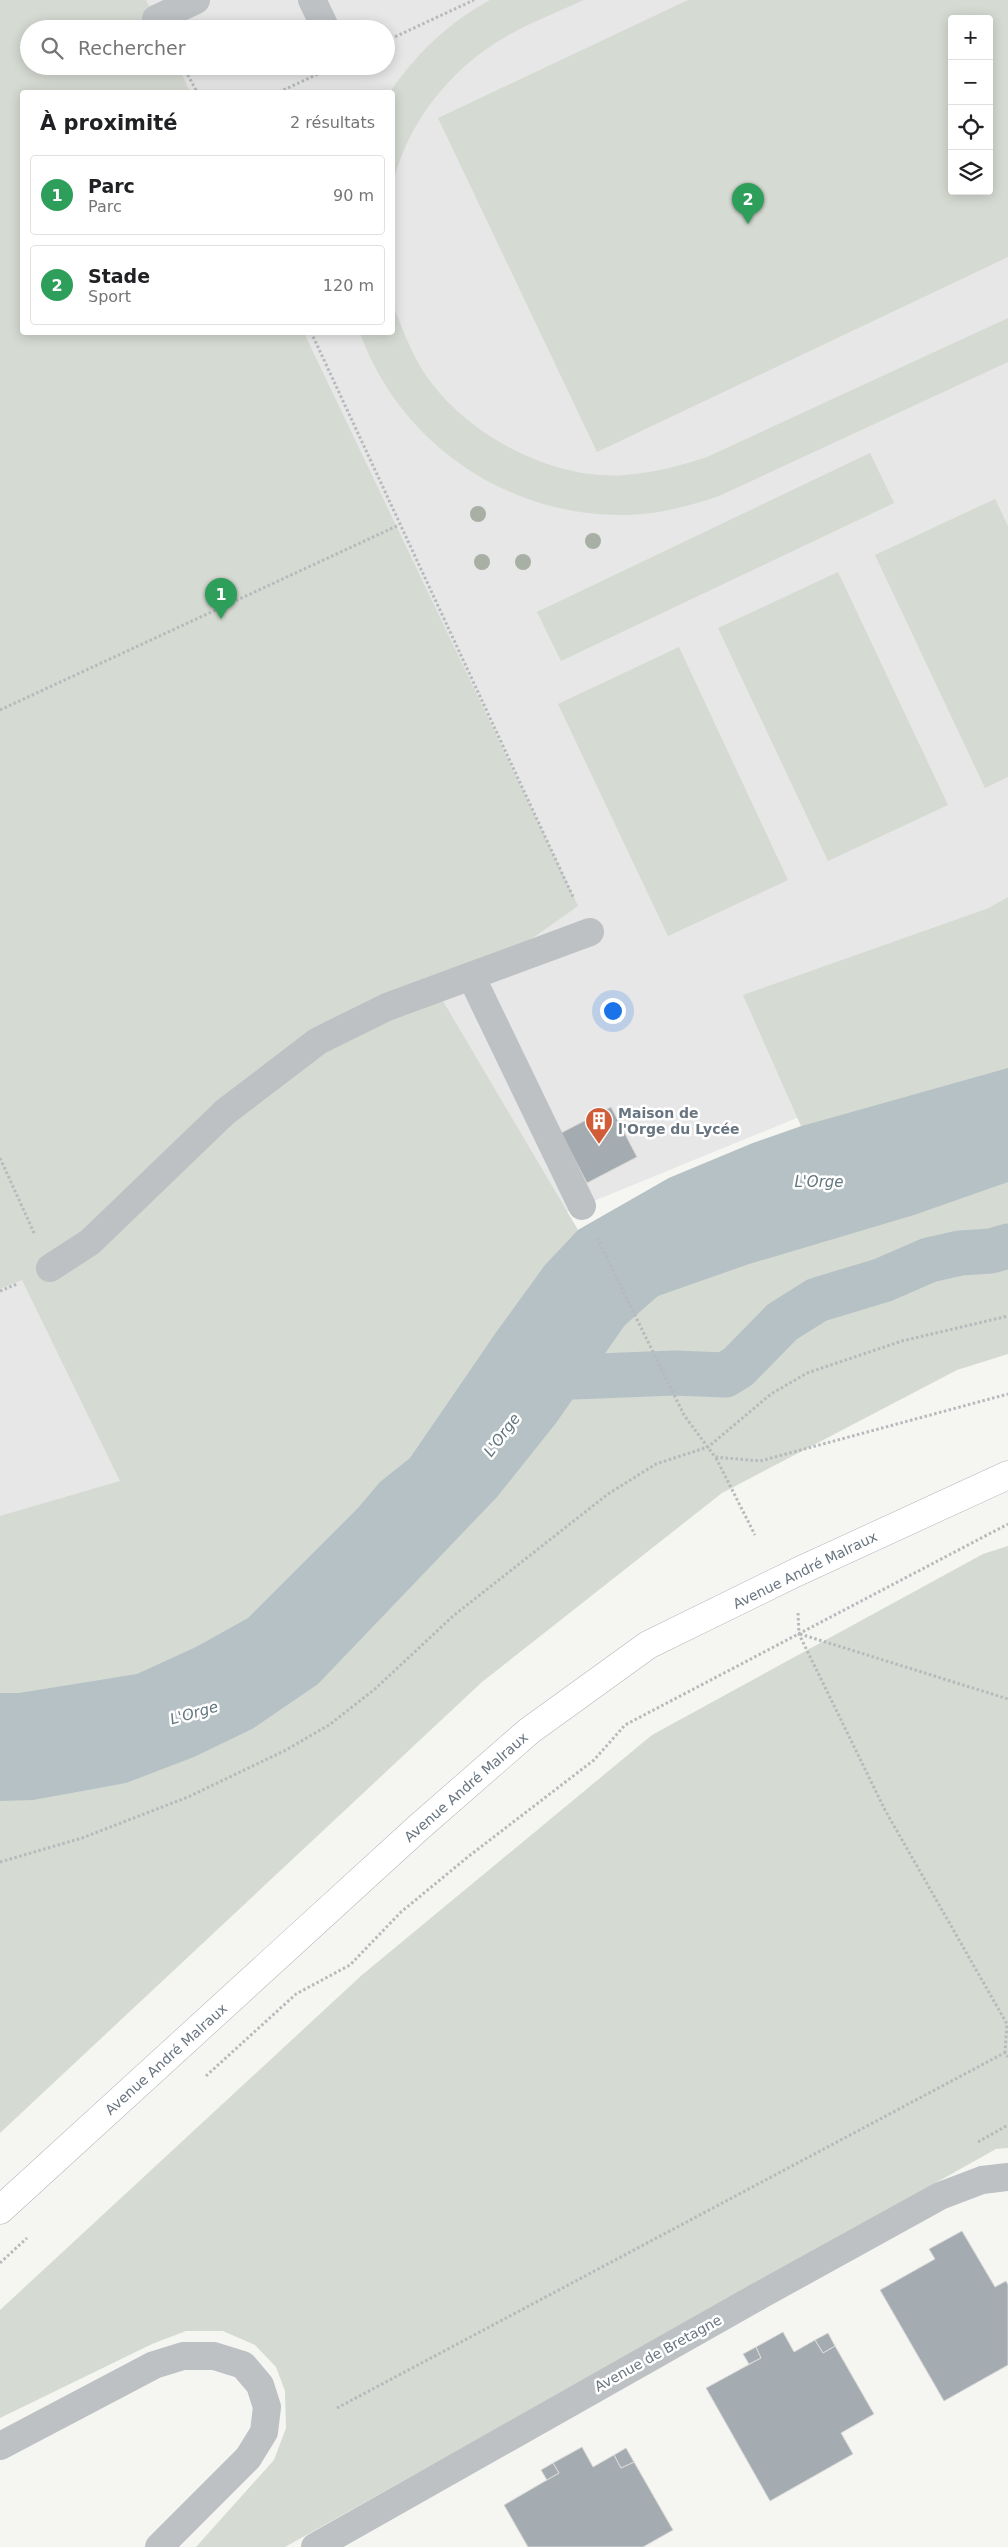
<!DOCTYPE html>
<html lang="fr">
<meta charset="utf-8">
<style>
body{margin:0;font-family:"DejaVu Sans",sans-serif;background:#f6f6f6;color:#202124}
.controls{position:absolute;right:15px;top:15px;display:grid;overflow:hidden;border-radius:5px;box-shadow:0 2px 12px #0003}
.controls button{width:45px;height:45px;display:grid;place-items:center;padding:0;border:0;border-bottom:1px solid #e0e0e0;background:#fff;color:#202124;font:25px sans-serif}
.you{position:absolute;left:612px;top:1010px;width:18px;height:18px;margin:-12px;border:4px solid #fff;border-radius:50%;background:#1a73e8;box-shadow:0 0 0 8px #1a73e833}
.badge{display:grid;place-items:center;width:32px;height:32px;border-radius:50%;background:#db2777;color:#fff;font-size:16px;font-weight:700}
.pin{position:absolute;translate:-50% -41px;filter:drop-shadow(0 1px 2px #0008)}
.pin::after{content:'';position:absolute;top:26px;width:18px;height:15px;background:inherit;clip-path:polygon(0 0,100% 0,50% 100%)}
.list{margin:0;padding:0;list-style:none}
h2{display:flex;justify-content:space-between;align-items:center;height:65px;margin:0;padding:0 20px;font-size:21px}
h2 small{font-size:16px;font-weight:400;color:#757577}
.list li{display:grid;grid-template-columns:32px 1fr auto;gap:15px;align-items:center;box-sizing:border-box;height:80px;margin:0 10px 10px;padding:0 10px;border:1px solid #e0e0e0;border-radius:5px}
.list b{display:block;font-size:19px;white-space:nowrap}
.list p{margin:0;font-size:16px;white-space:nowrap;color:#757577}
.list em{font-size:16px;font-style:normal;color:#757577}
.icon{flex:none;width:28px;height:28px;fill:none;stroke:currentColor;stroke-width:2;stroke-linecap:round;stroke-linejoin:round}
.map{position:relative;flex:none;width:1008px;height:2547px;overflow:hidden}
.search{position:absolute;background:#fff;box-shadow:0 2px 12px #0003;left:20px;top:20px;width:375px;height:55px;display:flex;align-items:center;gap:12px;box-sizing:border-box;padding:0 18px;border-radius:28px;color:#757577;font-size:19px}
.panel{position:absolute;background:#fff;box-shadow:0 2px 12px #0003;left:20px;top:90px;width:375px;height:245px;border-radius:5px}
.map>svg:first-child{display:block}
.built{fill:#e6e7e6;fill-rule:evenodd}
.green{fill:#d5dad2;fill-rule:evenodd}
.water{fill:#b6c1c5}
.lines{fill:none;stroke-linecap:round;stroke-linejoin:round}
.canal{stroke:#b6c1c5;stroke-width:45}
.building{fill:#a5acb1;stroke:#d7d7d5}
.secondary-casing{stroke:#b2b6ba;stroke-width:29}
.path{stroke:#b7babc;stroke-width:3;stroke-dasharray:2.5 2.5;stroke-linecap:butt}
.pedestrian{stroke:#bdc1c4;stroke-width:28}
.minor{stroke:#bdc1c4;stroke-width:28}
.secondary{stroke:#fff;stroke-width:28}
.tree{fill:#a8b0a5}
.labels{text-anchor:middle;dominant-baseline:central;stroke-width:5;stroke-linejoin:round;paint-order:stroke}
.poi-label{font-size:14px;font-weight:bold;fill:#687580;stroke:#fff;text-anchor:start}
.street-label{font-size:14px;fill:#687580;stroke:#fff}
.water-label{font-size:15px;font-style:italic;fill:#63767d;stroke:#fff}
</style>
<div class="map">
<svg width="1008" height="2547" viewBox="0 0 1008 2547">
<rect width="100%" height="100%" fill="#f5f5f2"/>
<path class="built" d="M0 0H1008V1056L838 1101 567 1212 0 1684ZM952 19H989V191H952ZM29 29H386V66H29ZM22 92H392V332H22Z"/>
<path class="green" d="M0 0H146L160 29H29V66H178L190 92H22V332L304 333 578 906 443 1001 578 1230 669 1178 753 1143 801 1126 743 995 989 908 1008 897V1354L957 1370 722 1493 482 1682 0 2133V1516L120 1481 22 1280 0 1289Z
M490 0H584C558 12 531 22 507 36 452 67 408 121 393 183L392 92H390C417 53 448 23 490 0Z
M688 0H1008V257L597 452 438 118ZM952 19H989V191H952Z
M393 305C402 328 411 353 425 374 465 434 552 481 625 475 653 473 680 466 707 457L1008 318V362L719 496C694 504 668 512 642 514 518 524 402 449 360 333L392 332Z
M870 453 894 503 561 661 537 612Z
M995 499 1008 526V777L985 788 875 555Z
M838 572 948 805 828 861 718 628Z
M679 647 788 880 668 936 558 704Z
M1008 1546V2148L996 2149 285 2547H196L274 2460 286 2428 285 2391 276 2367 255 2345 223 2331H186L152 2344 0 2418V2310L362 1975 652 1735 983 1554Z"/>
<path class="water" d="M1008 1068V1182L914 1215 749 1264 658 1296 625 1325 556 1423 497 1497 318 1684 252 1729 194 1757 126 1783 33 1800 0 1801V1693H19L137 1674 196 1647 248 1618 358 1508 380 1482 410 1458 497 1331 545 1265 578 1230 669 1178 753 1143 802 1126Z"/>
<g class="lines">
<path class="canal" d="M551 1370 573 1377 674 1373 725 1375 738 1367 782 1322 817 1300 883 1280 929 1260 960 1253 991 1251 1008 1246"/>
</g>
<path class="building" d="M611 1107 637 1157 587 1183 561 1133Z
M962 2231 995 2287 1006 2281 1008 2285V2365L944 2401 880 2290 935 2259 929 2249Z
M783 2332 794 2352 815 2340 823 2353 835 2346 874 2414 841 2433 853 2454 770 2501 706 2388 761 2358 756 2347Z
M828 2333 835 2346 823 2353 815 2340Z
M756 2347 761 2358 749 2364 743 2354Z
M582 2447 593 2467 614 2455 621 2468 634 2462 673 2530 643 2547H528L504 2505 559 2473 553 2463Z
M626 2448 634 2462 621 2468 614 2455Z
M553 2463 559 2473 547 2480 541 2470Z"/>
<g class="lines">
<defs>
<path id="secondary" d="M0 2210 419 1827 529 1731 648 1645 797 1572 1008 1475"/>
</defs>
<use href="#secondary" class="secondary-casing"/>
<path class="path" d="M386 41 474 0
M183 66 197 92
M279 92 333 67
M311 332 574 899
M0 710 399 525
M0 1158 35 1235
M597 1238 684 1415 715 1457 760 1461 1008 1394
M0 1291 17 1284
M716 1458 755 1535
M798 1613 799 1634 885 1810 1007 2024 1005 2052 1008 2057
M800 1634 1008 1699
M0 1862 82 1838 188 1797 286 1750 329 1725 375 1689 453 1616 608 1494 656 1464 708 1447 771 1394 807 1373 902 1341 1008 1316
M206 2076 296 1994 350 1965 401 1912 469 1856 594 1760 625 1725 1008 1524
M978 2142 1008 2125
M0 2263 27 2238
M337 2408 1008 2051"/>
<path class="pedestrian" d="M312 0 326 29
M156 19 196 0
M582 1206 471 976 590 932
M50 1268 90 1242 225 1112 318 1041 387 1007 471 976
M757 2297 940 2196 982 2180 1008 2177"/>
<path class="minor" d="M0 2446 154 2365 183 2356H214L243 2365 260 2385 267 2407 264 2432 248 2458 159 2547
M315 2547 757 2297"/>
<use href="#secondary" class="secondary"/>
</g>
<g class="tree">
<circle cx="478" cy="514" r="8"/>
<circle cx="593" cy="541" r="8"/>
<circle cx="482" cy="562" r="8"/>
<circle cx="523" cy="562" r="8"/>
</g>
<defs>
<symbol id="building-pin" viewBox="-11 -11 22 30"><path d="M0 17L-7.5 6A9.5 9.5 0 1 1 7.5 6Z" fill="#d05d37" stroke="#fff"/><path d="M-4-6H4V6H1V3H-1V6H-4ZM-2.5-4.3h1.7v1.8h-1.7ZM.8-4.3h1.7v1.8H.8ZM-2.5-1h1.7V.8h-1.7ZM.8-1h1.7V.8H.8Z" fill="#fff"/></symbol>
</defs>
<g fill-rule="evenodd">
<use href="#building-pin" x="583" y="1105" width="32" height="43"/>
</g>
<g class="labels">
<g class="poi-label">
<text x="618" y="1113">Maison de<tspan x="618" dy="16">l'Orge du Lycée</tspan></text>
</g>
<g class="street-label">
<text transform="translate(805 1570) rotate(-26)">Avenue André Malraux</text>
<text transform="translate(466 1787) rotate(-41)">Avenue André Malraux</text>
<text transform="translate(166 2059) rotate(-42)">Avenue André Malraux</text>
<text transform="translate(658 2353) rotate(-29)">Avenue de Bretagne</text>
</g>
<g class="water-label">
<text x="819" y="1182">L'Orge</text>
<text transform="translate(502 1435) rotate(-53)">L'Orge</text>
<text transform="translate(194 1713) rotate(-16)">L'Orge</text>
</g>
</g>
</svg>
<div class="controls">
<button>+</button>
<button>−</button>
<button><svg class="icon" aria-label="locate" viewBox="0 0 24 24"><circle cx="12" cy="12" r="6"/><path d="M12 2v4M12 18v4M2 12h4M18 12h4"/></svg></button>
<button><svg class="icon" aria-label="layers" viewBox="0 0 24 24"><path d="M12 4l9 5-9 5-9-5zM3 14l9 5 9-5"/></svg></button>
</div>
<div class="you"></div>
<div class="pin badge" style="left:221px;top:619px;background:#2e9e5b">1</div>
<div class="pin badge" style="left:748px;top:224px;background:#2e9e5b">2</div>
<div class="search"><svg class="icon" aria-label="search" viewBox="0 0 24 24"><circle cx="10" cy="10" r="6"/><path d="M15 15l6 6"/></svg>Rechercher</div>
<section class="panel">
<h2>À proximité<small>2 résultats</small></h2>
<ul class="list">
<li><span class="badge" style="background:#2e9e5b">1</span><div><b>Parc</b><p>Parc</p></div><em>90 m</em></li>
<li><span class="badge" style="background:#2e9e5b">2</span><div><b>Stade</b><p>Sport</p></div><em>120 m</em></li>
</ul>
</section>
</div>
